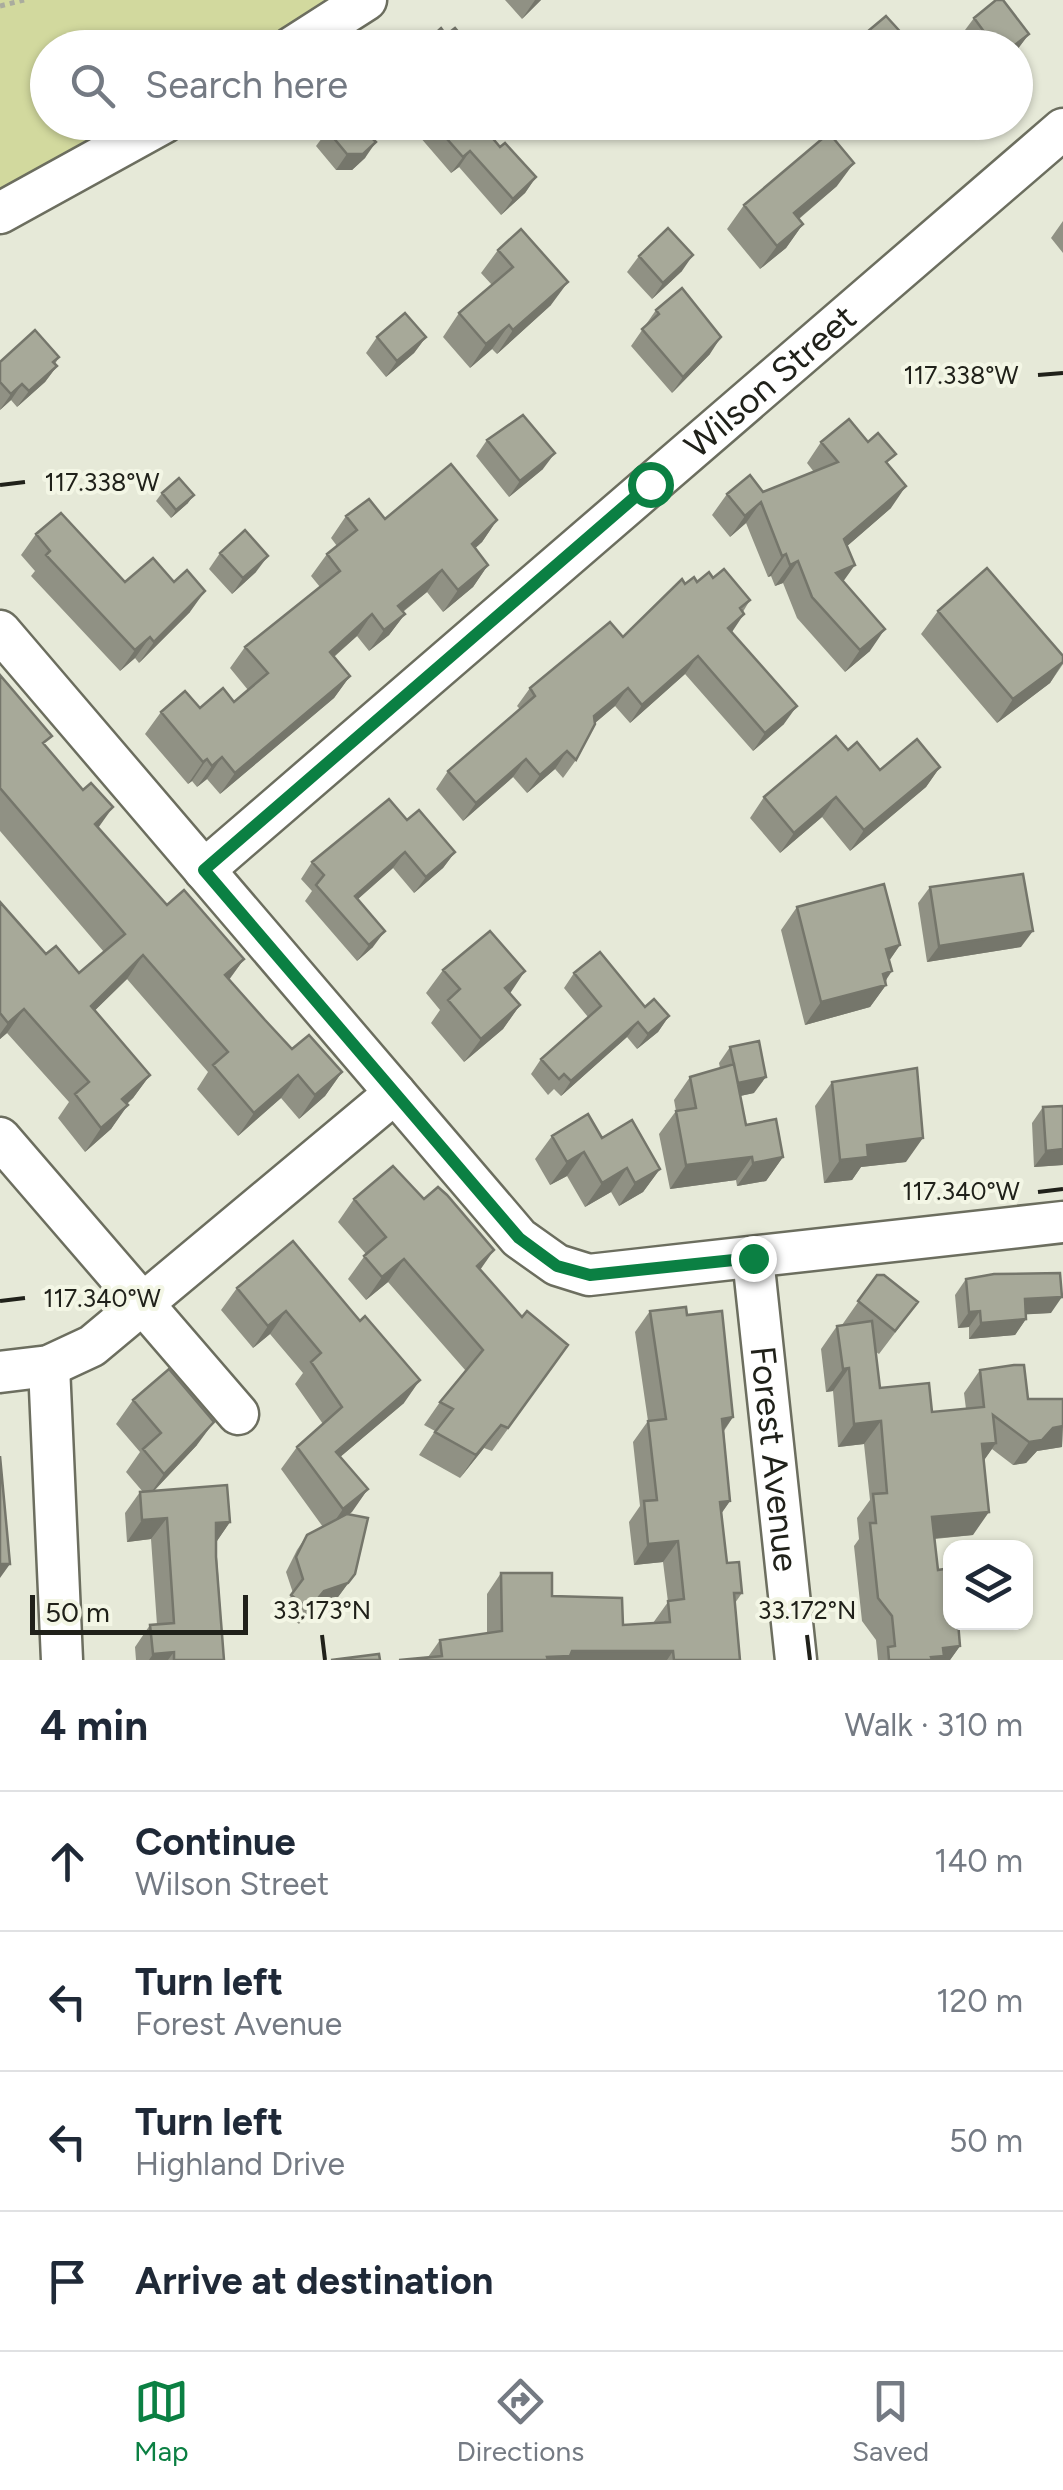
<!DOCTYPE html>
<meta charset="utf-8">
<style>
body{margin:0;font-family:Figtree,sans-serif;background:#f2f2f3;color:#1f2937}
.controls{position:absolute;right:30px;bottom:30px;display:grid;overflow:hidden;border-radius:20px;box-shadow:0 2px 8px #0004}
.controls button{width:90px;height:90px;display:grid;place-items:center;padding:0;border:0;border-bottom:2px solid #e0e1e3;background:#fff;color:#1f2937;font:50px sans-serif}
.scale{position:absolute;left:30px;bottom:25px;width:218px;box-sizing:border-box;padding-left:10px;border:5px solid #20211a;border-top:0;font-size:28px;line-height:35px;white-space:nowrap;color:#20211a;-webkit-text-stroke:8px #f3f6e5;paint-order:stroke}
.stop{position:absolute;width:30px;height:30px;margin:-22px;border:8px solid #0b8043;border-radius:50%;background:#fff}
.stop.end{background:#0b8043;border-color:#fff;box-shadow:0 2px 10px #0008}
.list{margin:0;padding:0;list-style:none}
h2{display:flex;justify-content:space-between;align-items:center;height:130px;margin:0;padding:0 40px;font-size:42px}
h2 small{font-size:32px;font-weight:400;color:#747a83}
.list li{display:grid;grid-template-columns:65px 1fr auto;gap:30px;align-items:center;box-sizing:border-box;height:140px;padding:0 40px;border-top:2px solid #e0e1e3}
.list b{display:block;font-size:38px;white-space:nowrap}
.list p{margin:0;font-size:32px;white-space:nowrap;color:#747a83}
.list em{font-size:32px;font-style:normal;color:#747a83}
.icon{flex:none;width:55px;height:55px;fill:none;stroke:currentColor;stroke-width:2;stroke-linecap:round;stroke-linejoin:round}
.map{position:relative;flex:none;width:1063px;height:1660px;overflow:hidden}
.search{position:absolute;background:#fff;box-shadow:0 2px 8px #0004;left:30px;right:30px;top:30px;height:110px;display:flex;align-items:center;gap:25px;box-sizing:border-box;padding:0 35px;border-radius:55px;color:#747a83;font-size:38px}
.sheet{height:690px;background:#fff}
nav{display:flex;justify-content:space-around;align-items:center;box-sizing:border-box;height:140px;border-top:2px solid #e0e1e3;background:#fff;font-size:28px;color:#747a83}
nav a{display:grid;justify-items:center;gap:5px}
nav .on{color:#0b8043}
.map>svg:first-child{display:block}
.green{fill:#d2d99e}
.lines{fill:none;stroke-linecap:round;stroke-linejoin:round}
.minor-casing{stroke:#6c6e5f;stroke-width:45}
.path{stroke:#aaac9e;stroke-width:5;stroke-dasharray:5 5;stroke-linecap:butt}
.minor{stroke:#fff;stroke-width:40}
.wall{fill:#909184}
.shaded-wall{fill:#75766b}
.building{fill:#a7a999;stroke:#75766b;stroke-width:2.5}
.route{stroke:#0b8043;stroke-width:12}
.ticks{fill:none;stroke:#20211a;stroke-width:4}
.labels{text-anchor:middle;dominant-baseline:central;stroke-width:8;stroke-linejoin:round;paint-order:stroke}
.street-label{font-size:35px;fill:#20211a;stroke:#f3f6e5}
.ticks-label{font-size:25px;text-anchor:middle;fill:#20211a;stroke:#f3f6e5;stroke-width:8;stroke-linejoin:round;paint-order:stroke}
</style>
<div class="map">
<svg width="1063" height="1660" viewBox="0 0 1063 1660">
<rect width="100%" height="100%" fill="#e6e9d8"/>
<path class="green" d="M0 0H331L260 47 48 48V122L129 123 0 196Z"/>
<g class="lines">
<defs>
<g id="minor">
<path d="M291 48 366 0"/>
<path d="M0 213 165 122"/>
<path d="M0 631 519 1238 557 1265 589 1275 1063 1222"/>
<path id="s1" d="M204 870 1063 129"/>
<path d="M0 1138 238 1414"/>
<path id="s2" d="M753 1258 796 1660"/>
<path d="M49 1366 62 1660"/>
<path d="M0 1372 49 1366 92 1346 395 1093"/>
</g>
</defs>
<use href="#minor" class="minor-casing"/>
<path class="path" d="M0 6 24 0"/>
<use href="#minor" class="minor"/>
</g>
<path class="wall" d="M505 0H541L522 19Z
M996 0H1003L1029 34 1016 51V48H973L962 34 974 18Z
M327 122H394L374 139 365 158 352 170H336L316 146 331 126Z
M407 122H479L500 147 536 177 525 193 501 215 459 167 451 173Z
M846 122H868L855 133Z
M837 186 799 219 803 224 786 248 760 269 727 229 744 205Z
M1063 221V253L1051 238Z
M498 250 551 305 497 354 492 349 470 368 443 337 459 313 492 285 481 273Z
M639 256 682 271 652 299 627 272Z
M656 310 710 354 672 393 631 346Z
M377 337H426L414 353 386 377 366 353Z
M59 357 55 364 57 366 45 382 17 407 11 400 0 410V362Z
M487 440 543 469 509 497 476 456Z
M821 442 888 465 891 508 847 546 843 581 870 651 845 672 797 618 783 583 775 586 771 576 768 577 746 523 730 537 712 515 727 494 763 492 814 472 807 463Z
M162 493 188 503 171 518 156 501Z
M346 516 385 519 497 520 482 542 475 548 488 565 473 587 443 612 427 592 403 612 405 614 389 635 369 651 357 636 334 657 350 676 334 698 220 794 207 779 197 787 192 781 188 784 145 734 161 712 234 702 248 690 230 668 245 647 320 587 311 576 327 554 337 546 331 538Z
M36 534 125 582 190 612 139 663 135 658 120 671 31 576 35 571 21 555Z
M220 553 256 572 232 594 209 569Z
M713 578 750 600 731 632 784 724 753 751 685 674 630 723 615 706 595 723 576 760 563 778 555 769 527 793 513 777 463 821 436 789 448 771 520 709 517 706 530 688 623 637 685 584Z
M938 611 1063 656V664L1050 683 997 723 921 634Z
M0 675 98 828 167 905 244 959 229 980 292 1049 342 1072 325 1096 299 1119 281 1098 238 1136 197 1089 208 1072 127 979 95 1010 150 1075 133 1098 127 1104 111 1129 85 1152 58 1118 69 1102 7 1033 0 1039V902L46 954 79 973 104 952 0 831Z
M848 750 880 770 940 767 926 787 850 851 822 817 780 853 750 818 764 797Z
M407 820 455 852 443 868 414 893 393 868 357 900 373 947 357 961 305 901 312 891 301 879 312 862Z
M930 887 1021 947 927 962 918 903Z
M797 907 900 945 889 961 886 985 870 1007 805 1025 781 930Z
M443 970 520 1005 503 1029 464 1062 431 1023 440 1010 426 993Z
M574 973 669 1016 658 1032 637 1049 627 1037 561 1096 554 1089 548 1095 531 1074 541 1059 588 1017 564 988Z
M730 1047 754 1093 740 1096 746 1125 783 1157 766 1181 737 1186 736 1180 670 1189 659 1134 676 1111 674 1100 690 1077 720 1068 719 1063Z
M832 1082 906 1162 861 1167 852 1180 824 1183 815 1106Z
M1063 1106V1165L1034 1167 1032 1123 1043 1107Z
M552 1136 602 1138 660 1169 643 1192 619 1206 611 1192 585 1207 567 1176 550 1185 535 1159Z
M354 1199 481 1270 522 1317 568 1345 492 1451 484 1448 460 1478 419 1455 435 1431 424 1425 440 1402 466 1371 388 1282 366 1300 348 1279 366 1254 338 1222Z
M293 1241 404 1403 340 1457 368 1489 349 1514 355 1574 338 1597 314 1605 299 1624 281 1609 293 1593 286 1572 297 1550 307 1535 323 1527 281 1469 297 1447 323 1424 295 1384 303 1373 270 1334 253 1348 221 1310 237 1288Z
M877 1275 901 1325 879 1354 876 1352 880 1388 932 1412 966 1409 964 1393 980 1370 1028 1399H1063L1062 1447 1037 1451 1026 1463 1013 1465 992 1449 984 1460 973 1535 935 1539 938 1570 960 1646 950 1660H878L876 1640 862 1621 854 1546 859 1539 857 1518 870 1500 864 1444 838 1447 833 1391 826 1392 821 1349 837 1326 842 1325Z
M966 1279 1051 1313 1026 1314V1319L1015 1335 969 1339V1327L958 1328 955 1295Z
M650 1311 687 1315 733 1417 724 1431 730 1501 721 1514 727 1563 742 1593 735 1603 740 1660H399L428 1657 440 1640 487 1633V1594L501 1573 623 1625 653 1623 668 1602 663 1562 634 1565 629 1522 640 1506 633 1442 648 1421 635 1332Z
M133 1400 197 1445 154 1491 230 1522 216 1542 224 1660H136L135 1647 150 1625H157L151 1539 127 1542 125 1513 140 1492H143L126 1472 140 1452 116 1424Z"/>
<path class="shaded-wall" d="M535 0H541L522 19Z
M1029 34 1017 50 1016 51V48H1011Z
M386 122H394L359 152 370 136Z
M376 142 365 158 352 170H336L347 154Z
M470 151 459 167 451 173 463 157Z
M854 163 837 186 777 237 794 213Z
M536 177 525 193 501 215 513 199Z
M803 224 786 248 760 269 777 246Z
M693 255 682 271 652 299 663 283Z
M568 282 551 305 497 354 513 330Z
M509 325 492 349 470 368 486 344Z
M426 337 414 353 386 377 397 361Z
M721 337 710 354 672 393 683 377Z
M57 366 45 382 17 407 29 391Z
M22 384 11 400 0 410 11 394Z
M555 453 543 469 509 497 520 481Z
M906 486 891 508 830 561 844 539Z
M194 495 188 503 171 518 176 510Z
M761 502 746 523 730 537 745 516Z
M497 520 482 542 456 566 472 544Z
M786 554 771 576 768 577 782 556Z
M268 556 256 572 232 594 243 578Z
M798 561 783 583 775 586 790 565Z
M488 565 473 587 443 612 458 590Z
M855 565 840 586 836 573Z
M442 570 427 592 383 627 398 606Z
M205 591 190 612 139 663 154 642Z
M372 614 357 636 314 674 330 652Z
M405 614 389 635 369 651 384 630Z
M744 614 732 632 715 646 728 628Z
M885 629 870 651 845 672 860 650Z
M150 637 135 658 120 671 135 650Z
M698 656 685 674 630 723 642 705Z
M1063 662 1050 683 997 723 1013 699Z
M350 676 334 698 220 794 235 773Z
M628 688 615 706 582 734 594 716Z
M797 706 784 724 753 751 765 733Z
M567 751 555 769 527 793 540 775Z
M222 757 207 779 197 787 212 766Z
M207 759 192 781 188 784 203 762Z
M526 759 513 777 463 821 476 803Z
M940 767 926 787 850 851 864 830Z
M836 797 822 817 780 853 794 833Z
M113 807 96 831 95 824Z
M405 852 393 868 343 912 355 896Z
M455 852 443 868 414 893 426 877Z
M385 931 373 947 357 961 369 945Z
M1033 931 1021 947 927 962 939 946Z
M900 945 884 968 886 949Z
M143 955 127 979 75 1030 91 1006Z
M244 959 227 982 225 975Z
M525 971 509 995 505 988Z
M892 971 882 986 886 985 870 1007 805 1025 821 1002Z
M520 1005 503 1029 464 1062 481 1039Z
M24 1009 7 1033 0 1039V1034L8 1023Z
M669 1016 658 1032 637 1049 648 1034Z
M638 1022 627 1037 561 1096 571 1081Z
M342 1072 325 1096 299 1119 315 1095Z
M150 1075 133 1098 106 1123 122 1099Z
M298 1075 281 1098 238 1136 254 1113Z
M766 1077 754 1093 726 1099 738 1083Z
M128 1105 111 1129 85 1152 101 1128Z
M923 1138 906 1162 861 1167 852 1180 824 1183 840 1160 867 1145Z
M1063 1149V1165L1034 1167 1046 1151Z
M584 1152 567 1176 550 1185 567 1162Z
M752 1157 736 1180 670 1189 686 1165Z
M783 1157 766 1181 737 1186 753 1163Z
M627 1168 611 1192 585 1207 602 1183Z
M660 1169 643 1192 619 1206 635 1183Z
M494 1250 478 1273 477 1266Z
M404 1259 388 1282 366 1300 382 1277Z
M1062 1297 1051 1313 1014 1315 1025 1299Z
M286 1311 270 1334 253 1348 268 1326Z
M980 1311 969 1327 958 1328 969 1312Z
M1026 1319 1015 1335 969 1339 981 1323Z
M849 1368 833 1391 826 1392 843 1369Z
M420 1380 404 1403 320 1474 336 1452Z
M733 1417 718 1438 722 1419Z
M881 1421 864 1444 838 1447 854 1424Z
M214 1422 197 1445 148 1497 164 1474Z
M501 1425 484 1448 460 1478 476 1455Z
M1063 1426 1062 1447 1037 1451 1026 1463 1013 1465 1029 1442 1053 1428Z
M996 1443 980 1466 982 1444Z
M368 1489 352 1512 327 1532 343 1509Z
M730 1501 715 1522 720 1502Z
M989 1512 973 1535 916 1540 932 1517Z
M167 1518 151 1539 127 1542 142 1520Z
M230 1522 215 1544 216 1523Z
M678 1541 663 1562 634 1565 648 1544Z
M0 1564H10L0 1578Z
M355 1574 338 1597 314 1605 299 1624 324 1591Z
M960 1646 950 1660H929L943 1648Z
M572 1651H673L667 1660H545L547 1657Z
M174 1652 168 1660H149L153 1654Z"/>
<path class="building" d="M996 0H1003L1029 34 1011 48H996L974 18Z
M886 16 915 48H848Z
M441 28 446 35 455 28 472 48H419Z
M335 122H386L370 136 376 142 363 154H347L327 130Z
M432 122H479L500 147 505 143 536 177 513 199 470 151 463 157Z
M829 133 854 163 794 213 803 224 777 246 744 205Z
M668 228 693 255 663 283 639 256Z
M521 229 568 282 513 330 509 325 486 344 459 313 513 267 498 250Z
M682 288 721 337 683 377 642 329 659 314 656 310Z
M405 313 426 337 397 361 377 337Z
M35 330 59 357 53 362 57 366 29 391 22 384 11 394 0 382V362Z
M523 415 555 453 520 481 487 440Z
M849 419 868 442 878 433 896 454 886 462 906 486 844 539 855 565 836 573 885 629 860 650 812 597 798 561 790 565 786 554 782 556 761 502 745 516 727 494 750 475 763 492 838 462 821 442Z
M451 464 497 520 472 544 488 565 458 590 442 570 398 606 405 614 384 630 372 614 330 652 350 676 235 773 222 757 212 766 207 759 203 762 161 712 185 691 200 708 223 688 234 702 268 673 245 647 340 571 327 554 357 530 346 516 369 499 385 519Z
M179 478 194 495 176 510 162 493Z
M61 513 125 582 153 558 174 582 187 570 205 591 154 642 150 637 135 650 46 555 50 551 36 534Z
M245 530 268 556 243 578 220 553Z
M987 568 1063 656V662L1013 699 938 611Z
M724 569 750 600 740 608 744 614 728 628 797 706 765 733 698 656 642 705 628 688 594 716 595 724 576 760 567 751 540 775 526 759 476 803 448 771 535 696 530 688 610 622 623 637 682 579 685 584 694 577 697 582 709 572 713 578Z
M0 675 52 736 43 743 83 790 91 783 113 807 95 824 167 905 184 890 244 959 225 975 265 1020 292 1049 309 1035 342 1072 315 1095 298 1075 254 1113 213 1065 228 1052 143 955 91 1006 150 1075 122 1099 128 1105 101 1128 75 1094 89 1082 24 1009 8 1023 0 1013V902L46 954 56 946 79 973 125 934 0 788Z
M836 736 848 750 857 742 880 770 917 739 940 767 864 830 836 797 794 833 764 797Z
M389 799 407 820 419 810 455 852 426 877 405 852 355 896 385 931 369 945 316 885 324 875 312 862Z
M1023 874 1033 931 939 946 930 887Z
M884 884 900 945 886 949 892 971 883 974 886 985 821 1002 797 907Z
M490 931 525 971 505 988 520 1005 481 1039 448 1000 460 989 443 970Z
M600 952 645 1007 654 999 669 1016 648 1034 638 1022 571 1081 564 1074 559 1079 541 1059 601 1006 574 973Z
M759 1041 766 1077 738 1083 730 1047Z
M734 1064 746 1125 776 1119 783 1157 753 1163 752 1157 686 1165 676 1111 696 1108 690 1077Z
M917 1068 923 1138 867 1145 868 1157 840 1160 832 1082Z
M1063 1106V1149L1046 1151 1043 1107Z
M588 1114 602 1138 632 1120 660 1169 635 1183 627 1168 602 1183 584 1152 567 1162 552 1136Z
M393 1166 424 1199 438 1187 447 1195 494 1250 477 1266 522 1317 527 1311 568 1345 508 1428 501 1425 476 1455 435 1432 453 1409 440 1402 483 1350 404 1259 382 1277 364 1256 386 1237 354 1199Z
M293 1241 360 1321 365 1316 420 1380 336 1452 368 1489 343 1509 297 1447 342 1407 311 1362 321 1353 286 1311 268 1326 237 1288Z
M1060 1273 1062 1297 1025 1299 1026 1319 981 1323 980 1311 969 1312 966 1279 994 1274Z
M877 1275H884L918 1302 895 1331 858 1301Z
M686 1307 687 1315 722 1311 733 1417 722 1419 730 1501 720 1502 727 1563 739 1562 742 1593H734L740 1660H674L673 1651H572L570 1656 547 1657 548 1660H399L442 1656 440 1640 502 1631 501 1573H552V1596L622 1598 623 1625 670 1622 668 1601 684 1599 678 1541 648 1544 644 1501 657 1500 648 1421 666 1419 650 1311Z
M872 1321 880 1388 929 1383 932 1412 984 1407 980 1370 1014 1365H1024L1028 1399H1063V1426L1053 1428 1042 1440 1029 1442 993 1415 996 1443 982 1444 989 1512 932 1517 938 1570 950 1568V1622H958L960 1646 943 1648 944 1656 931 1657 932 1660H889L888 1647 895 1646 892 1616 878 1598 870 1523H876L873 1494 887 1493 881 1421 854 1424 849 1368 843 1369 837 1326Z
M169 1369 214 1422 164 1474 143 1449 161 1433 133 1400Z
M0 1456 10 1564H0Z
M227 1485 230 1522 216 1523V1557L224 1660H174V1652L153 1654 150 1625 174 1623 167 1518 142 1520 140 1492Z
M347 1514 368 1518 355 1574 348 1583 324 1591 309 1609 291 1595 303 1579 296 1557 307 1535Z
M1026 1575H1029L1031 1592 1026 1593Z
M379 1654 380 1660H331Z"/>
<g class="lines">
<path class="route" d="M650 484 204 870 519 1238 557 1266 590 1275 753 1258"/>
</g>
<path class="ticks" d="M1038 375 1063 373M0 485 25 482M1038 1192 1063 1189M0 1301 25 1298M322 1635 325 1660M807 1635 810 1660"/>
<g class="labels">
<g class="street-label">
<text stroke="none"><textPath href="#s1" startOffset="748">Wilson Street</textPath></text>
<text stroke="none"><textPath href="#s2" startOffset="202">Forest Avenue</textPath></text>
</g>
</g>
<g class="ticks-label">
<text x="961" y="384">117.338°W</text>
<text x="102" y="491">117.338°W</text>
<text x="961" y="1200">117.340°W</text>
<text x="102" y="1307">117.340°W</text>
<text x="322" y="1619">33.173°N</text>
<text x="807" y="1619">33.172°N</text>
</g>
</svg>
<div class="controls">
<button><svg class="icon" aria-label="layers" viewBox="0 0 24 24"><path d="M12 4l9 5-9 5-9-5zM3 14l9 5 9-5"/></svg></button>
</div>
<div class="scale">50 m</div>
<div class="stop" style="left:650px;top:484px"></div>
<div class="stop end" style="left:753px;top:1258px"></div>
<div class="search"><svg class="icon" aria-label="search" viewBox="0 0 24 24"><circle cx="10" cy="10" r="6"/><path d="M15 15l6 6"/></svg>Search here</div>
</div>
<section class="sheet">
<h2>4 min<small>Walk · 310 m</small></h2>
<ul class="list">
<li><svg class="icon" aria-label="ahead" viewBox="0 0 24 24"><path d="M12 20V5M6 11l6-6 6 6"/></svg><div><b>Continue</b><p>Wilson Street</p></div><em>140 m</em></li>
<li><svg class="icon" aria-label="left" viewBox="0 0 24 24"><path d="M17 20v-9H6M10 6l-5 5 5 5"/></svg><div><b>Turn left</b><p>Forest Avenue</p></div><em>120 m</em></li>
<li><svg class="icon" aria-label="left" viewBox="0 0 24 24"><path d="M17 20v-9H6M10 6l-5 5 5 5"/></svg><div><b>Turn left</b><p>Highland Drive</p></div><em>50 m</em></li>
<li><svg class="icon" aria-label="arrive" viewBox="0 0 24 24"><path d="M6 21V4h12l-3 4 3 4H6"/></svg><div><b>Arrive at destination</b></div></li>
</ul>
</section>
<nav>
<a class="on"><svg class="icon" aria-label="map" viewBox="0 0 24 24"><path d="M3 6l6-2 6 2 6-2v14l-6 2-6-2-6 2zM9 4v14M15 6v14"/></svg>Map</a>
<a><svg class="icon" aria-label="directions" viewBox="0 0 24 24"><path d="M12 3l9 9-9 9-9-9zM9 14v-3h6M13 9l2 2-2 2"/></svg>Directions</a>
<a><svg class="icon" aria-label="saved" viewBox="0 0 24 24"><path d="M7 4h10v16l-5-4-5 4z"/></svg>Saved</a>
</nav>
